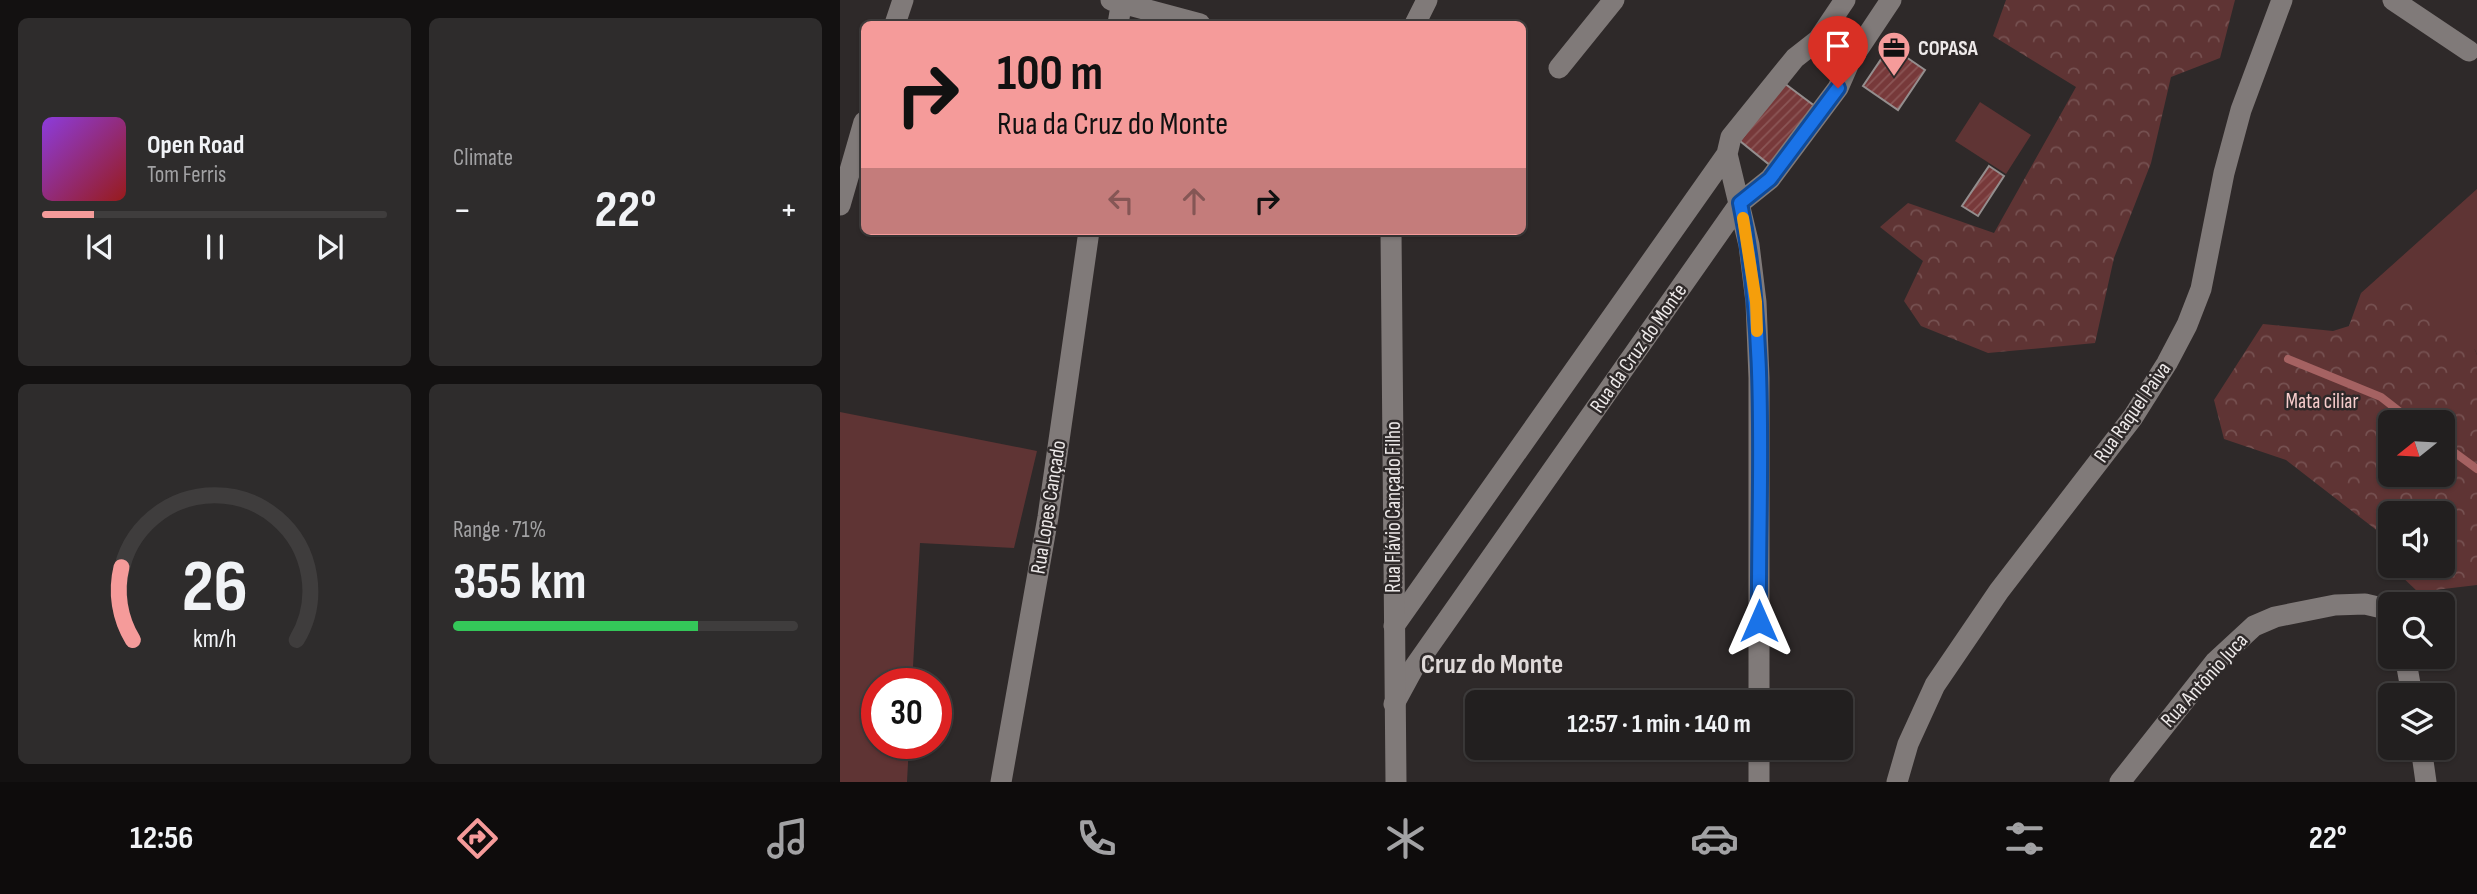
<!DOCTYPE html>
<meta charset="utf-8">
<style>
body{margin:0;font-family:"Sofia Sans Condensed",sans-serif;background:#2e2c2c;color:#f1f3f6;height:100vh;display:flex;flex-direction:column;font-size:26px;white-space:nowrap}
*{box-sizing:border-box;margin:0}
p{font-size:23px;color:#a2a2a4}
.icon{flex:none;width:38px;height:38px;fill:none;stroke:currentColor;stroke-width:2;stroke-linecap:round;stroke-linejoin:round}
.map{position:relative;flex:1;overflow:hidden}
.details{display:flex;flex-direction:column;gap:18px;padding:18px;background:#131111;width:840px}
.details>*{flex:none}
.guide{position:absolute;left:21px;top:21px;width:665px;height:214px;border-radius:10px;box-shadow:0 2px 5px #0004,0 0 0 2px #3f3d3d;background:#f59b9a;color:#111;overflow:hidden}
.needle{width:46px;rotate:252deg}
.buttons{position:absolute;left:1538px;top:410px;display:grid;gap:14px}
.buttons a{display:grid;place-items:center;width:77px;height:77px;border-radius:10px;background:#221f1f;box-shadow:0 2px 5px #0004,0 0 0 2px #3f3d3d;font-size:35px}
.speed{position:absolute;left:21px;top:668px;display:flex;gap:14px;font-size:35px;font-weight:700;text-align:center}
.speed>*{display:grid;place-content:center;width:91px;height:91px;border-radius:50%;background:#221f1f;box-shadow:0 2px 5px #0004,0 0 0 2px #3f3d3d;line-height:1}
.speed .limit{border:10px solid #d22;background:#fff;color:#111}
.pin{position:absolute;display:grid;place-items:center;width:60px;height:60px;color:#fff;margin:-72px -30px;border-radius:50% 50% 50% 0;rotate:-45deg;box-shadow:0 0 7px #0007}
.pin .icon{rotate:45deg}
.me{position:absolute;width:77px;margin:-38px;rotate:0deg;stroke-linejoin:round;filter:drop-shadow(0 0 5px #0008)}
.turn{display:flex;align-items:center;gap:24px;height:147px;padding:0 21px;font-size:32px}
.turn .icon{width:91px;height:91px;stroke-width:2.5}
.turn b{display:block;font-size:49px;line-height:60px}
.lanes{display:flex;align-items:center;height:66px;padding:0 21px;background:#0003;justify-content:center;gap:35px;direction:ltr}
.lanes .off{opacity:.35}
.big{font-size:52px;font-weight:700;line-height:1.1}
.details .widget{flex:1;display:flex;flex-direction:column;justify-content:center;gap:10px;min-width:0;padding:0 24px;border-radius:10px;background:#2e2c2c}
.details .dial{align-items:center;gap:0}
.dial svg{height:182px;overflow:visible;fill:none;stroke:#3f3d3d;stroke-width:7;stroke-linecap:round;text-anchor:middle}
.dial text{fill:#f1f3f6;stroke:none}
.song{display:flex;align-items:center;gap:21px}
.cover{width:84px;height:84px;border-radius:10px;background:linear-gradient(135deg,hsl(270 70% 55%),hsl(0 70% 35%))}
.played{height:7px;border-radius:4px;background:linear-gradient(90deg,#f59b9a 15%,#3f3d3d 15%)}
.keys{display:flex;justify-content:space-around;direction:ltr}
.heat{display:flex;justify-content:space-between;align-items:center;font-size:38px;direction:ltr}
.charge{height:10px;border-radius:5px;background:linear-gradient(90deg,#34c759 71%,#3f3d3d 0)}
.details .tiles{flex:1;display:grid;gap:18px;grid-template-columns:repeat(2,1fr)}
.trip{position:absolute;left:625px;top:690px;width:388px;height:70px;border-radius:10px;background:#221f1f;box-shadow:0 2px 5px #0004,0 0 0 2px #3f3d3d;font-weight:700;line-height:70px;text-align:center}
.tabs{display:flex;height:112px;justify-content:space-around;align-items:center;background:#0e0c0c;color:#a2a2a4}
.tabs .icon{width:49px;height:49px}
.tabs .selected{color:#f59b9a}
.tabs b{font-size:32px;color:#f1f3f6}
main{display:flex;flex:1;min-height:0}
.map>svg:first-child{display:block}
</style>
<main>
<section class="details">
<div class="tiles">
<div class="widget">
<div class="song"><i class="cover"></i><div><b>Open Road</b><p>Tom Ferris</p></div></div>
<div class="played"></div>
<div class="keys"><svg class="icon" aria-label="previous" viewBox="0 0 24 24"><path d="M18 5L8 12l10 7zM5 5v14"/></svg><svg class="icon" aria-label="pause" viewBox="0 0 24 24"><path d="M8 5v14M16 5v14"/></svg><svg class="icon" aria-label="next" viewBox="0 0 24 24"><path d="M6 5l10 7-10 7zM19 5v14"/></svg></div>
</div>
<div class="widget"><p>Climate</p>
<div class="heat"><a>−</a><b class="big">22°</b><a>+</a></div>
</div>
<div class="widget dial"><svg viewBox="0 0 100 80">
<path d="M14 69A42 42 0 1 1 86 69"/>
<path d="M14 69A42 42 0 0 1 9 37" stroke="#f59b9a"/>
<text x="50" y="56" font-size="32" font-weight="700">26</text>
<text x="50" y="72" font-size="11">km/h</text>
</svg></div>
<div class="widget"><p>Range · 71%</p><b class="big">355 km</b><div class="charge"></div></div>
</div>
</section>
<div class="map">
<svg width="1637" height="782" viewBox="0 0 1637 782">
<defs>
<pattern id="forest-crowns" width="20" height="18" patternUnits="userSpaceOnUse" patternTransform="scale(1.75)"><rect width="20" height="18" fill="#5f3434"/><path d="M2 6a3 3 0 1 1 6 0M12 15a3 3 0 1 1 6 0" fill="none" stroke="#765151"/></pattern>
<pattern id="building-hatch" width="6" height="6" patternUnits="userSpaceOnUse" patternTransform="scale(1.75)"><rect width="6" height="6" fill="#77393a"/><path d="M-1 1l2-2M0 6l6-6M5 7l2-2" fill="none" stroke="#8b5656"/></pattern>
</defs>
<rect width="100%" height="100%" fill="#2e2929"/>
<path fill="#5f3434" d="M 1140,102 L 1191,135 L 1166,174 L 1115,141 Z
M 1637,189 L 1637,355 L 1635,350 L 1521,293 Z
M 0,412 L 197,451 L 174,548 L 80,543 L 72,684 L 37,684 L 37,744 L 69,744 L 67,782 L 0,782 Z"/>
<path fill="url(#forest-crowns)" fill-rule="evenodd" d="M 1166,0 L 1395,0 L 1380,58 L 1331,77 L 1311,163 L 1274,258 L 1255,343 L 1148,353 L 1081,326 L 1064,301 L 1083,261 L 1040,227 L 1068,203 L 1154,233 L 1236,87 L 1153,36 Z
M 1521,293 L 1581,306 L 1635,350 L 1637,355 L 1637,585 L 1578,592 L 1557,572 L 1554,565 L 1603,565 L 1603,513 L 1550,513 L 1550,558 L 1539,532 L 1446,460 L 1384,439 L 1374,400 L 1423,324 L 1493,331 L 1509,326 ZM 1550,422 L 1603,422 L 1603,474 L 1550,474 Z"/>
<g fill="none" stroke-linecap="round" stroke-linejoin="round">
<path stroke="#a56262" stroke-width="8" d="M 1448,359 L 1541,397 L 1573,422
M 1603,444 L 1637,469"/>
</g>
<path fill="url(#building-hatch)" stroke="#948e8e" stroke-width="2" d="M 1050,46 L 1085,70 L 1058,110 L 1023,86 Z
M 944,83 L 976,107 L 931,166 L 900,141 Z
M 1149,166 L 1164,176 L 1138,216 L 1122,206 Z"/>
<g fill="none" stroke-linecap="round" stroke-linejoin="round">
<path stroke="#807a79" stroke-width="21" d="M 271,0 L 360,24
M 1553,0 L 1629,51
M 55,24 L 63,0
M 278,24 L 282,0
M 719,68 L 774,0
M 887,154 L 909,245 L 916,302 L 919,378 L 919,702
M 0,205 L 24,122
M 554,626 L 887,154 L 891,137 L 955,58 L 978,40 L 1005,0
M 1565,656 L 1572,695
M 554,704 L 573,669 L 900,203 L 930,179 L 998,88 L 1009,63 L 1051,0
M 919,747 L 919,782
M 1581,747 L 1586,782
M 161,782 L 208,517 L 249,231
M 1057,782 L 1068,744 L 1095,685 L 1159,591 L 1293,417 L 1327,363 L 1347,325 L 1361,289 L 1384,173 L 1401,110 L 1442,0
M 1280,782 L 1375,662 L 1414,626 L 1435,617 L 1495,605 L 1525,604 L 1542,608 L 1550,615"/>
<path stroke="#807a79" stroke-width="21" d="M 575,24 L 587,0
M 551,231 L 556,782"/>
</g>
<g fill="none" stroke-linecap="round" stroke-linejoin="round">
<defs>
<path id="route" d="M 919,621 C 918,482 929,340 900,203 L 930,179 L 998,88"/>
</defs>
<use href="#route" stroke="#114b97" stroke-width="18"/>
<use href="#route" stroke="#1a73e8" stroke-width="12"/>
<path stroke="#f59e0b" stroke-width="12" d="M 903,218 L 916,302 L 917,331"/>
</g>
<defs>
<symbol id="office-pin" viewBox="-11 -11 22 30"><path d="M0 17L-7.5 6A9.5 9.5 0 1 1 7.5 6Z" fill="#f59b9a" stroke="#2e2929"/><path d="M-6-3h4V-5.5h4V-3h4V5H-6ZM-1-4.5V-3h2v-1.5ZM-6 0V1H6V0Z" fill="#111"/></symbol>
</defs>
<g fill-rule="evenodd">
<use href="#office-pin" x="1035" y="29" width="38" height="52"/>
</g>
<g text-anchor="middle" stroke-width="5" stroke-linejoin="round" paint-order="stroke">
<g font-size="21" font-weight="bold" fill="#ede9e9" stroke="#2e2929" text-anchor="start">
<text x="1078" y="55">COPASA</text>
</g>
<g font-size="21" fill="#ede9e9" stroke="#2e2929">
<text transform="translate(798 348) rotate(-55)" y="7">Rua da Cruz do Monte</text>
<text transform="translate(1292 412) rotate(-55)" y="7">Rua Raquel Paiva</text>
<text transform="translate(208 507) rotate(-81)" y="7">Rua Lopes Cançado</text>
<text transform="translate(553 507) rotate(-90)" y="7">Rua Flávio Cançado Filho</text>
<text transform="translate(1364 680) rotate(-48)" y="7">Rua Antônio Juca</text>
</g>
<g font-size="21" fill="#f7cdcc" stroke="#2e2929">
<text x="1482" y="408">Mata ciliar</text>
</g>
<g font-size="28" font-weight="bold" fill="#dfd9d8" stroke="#2e2929">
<text x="652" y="673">Cruz do Monte</text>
</g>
</g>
</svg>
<div class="buttons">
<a><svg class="needle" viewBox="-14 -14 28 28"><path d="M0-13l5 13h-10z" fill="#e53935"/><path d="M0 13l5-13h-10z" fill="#a2a2a4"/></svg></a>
<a><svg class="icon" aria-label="sound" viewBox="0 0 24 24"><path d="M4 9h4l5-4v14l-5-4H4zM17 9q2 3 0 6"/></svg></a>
<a><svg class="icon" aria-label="search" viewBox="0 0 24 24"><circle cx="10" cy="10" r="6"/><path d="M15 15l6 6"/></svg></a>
<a><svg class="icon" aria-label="layers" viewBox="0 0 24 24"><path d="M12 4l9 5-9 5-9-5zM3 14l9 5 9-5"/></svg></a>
</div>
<div class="speed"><div class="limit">30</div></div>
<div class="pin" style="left:998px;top:88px;background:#d93025"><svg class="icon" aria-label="arrive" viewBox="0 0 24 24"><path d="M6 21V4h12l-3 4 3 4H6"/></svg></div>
<svg class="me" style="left:919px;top:621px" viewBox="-20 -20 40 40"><path d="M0-17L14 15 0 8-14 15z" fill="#1a73e8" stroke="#fff" stroke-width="4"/></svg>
<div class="trip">12:57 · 1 min · 140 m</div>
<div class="guide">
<div class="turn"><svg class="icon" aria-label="right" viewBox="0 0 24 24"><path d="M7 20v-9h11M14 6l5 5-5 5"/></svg><div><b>100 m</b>Rua da Cruz do Monte</div></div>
<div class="lanes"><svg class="icon off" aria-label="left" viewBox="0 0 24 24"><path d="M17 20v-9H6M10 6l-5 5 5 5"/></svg><svg class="icon off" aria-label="ahead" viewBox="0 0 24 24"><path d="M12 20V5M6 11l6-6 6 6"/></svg><svg class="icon" aria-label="right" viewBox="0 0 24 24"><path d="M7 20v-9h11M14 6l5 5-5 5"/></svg></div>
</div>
</div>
</main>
<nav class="tabs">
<b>12:56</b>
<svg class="icon selected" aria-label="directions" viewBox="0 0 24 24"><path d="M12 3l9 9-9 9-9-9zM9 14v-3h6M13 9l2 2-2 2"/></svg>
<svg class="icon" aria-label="music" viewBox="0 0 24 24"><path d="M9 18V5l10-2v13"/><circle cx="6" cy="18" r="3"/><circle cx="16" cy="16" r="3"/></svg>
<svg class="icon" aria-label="phone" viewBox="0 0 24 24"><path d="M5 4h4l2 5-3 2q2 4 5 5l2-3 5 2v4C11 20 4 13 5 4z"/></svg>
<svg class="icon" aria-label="climate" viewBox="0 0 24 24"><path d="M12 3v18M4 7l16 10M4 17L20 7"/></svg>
<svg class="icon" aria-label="car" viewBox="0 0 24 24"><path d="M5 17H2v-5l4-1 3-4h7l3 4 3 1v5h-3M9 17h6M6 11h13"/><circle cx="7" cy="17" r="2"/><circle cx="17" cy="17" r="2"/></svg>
<svg class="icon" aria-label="filters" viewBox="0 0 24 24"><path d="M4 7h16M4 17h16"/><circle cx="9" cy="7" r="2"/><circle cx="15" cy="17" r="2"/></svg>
<b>22°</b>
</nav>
